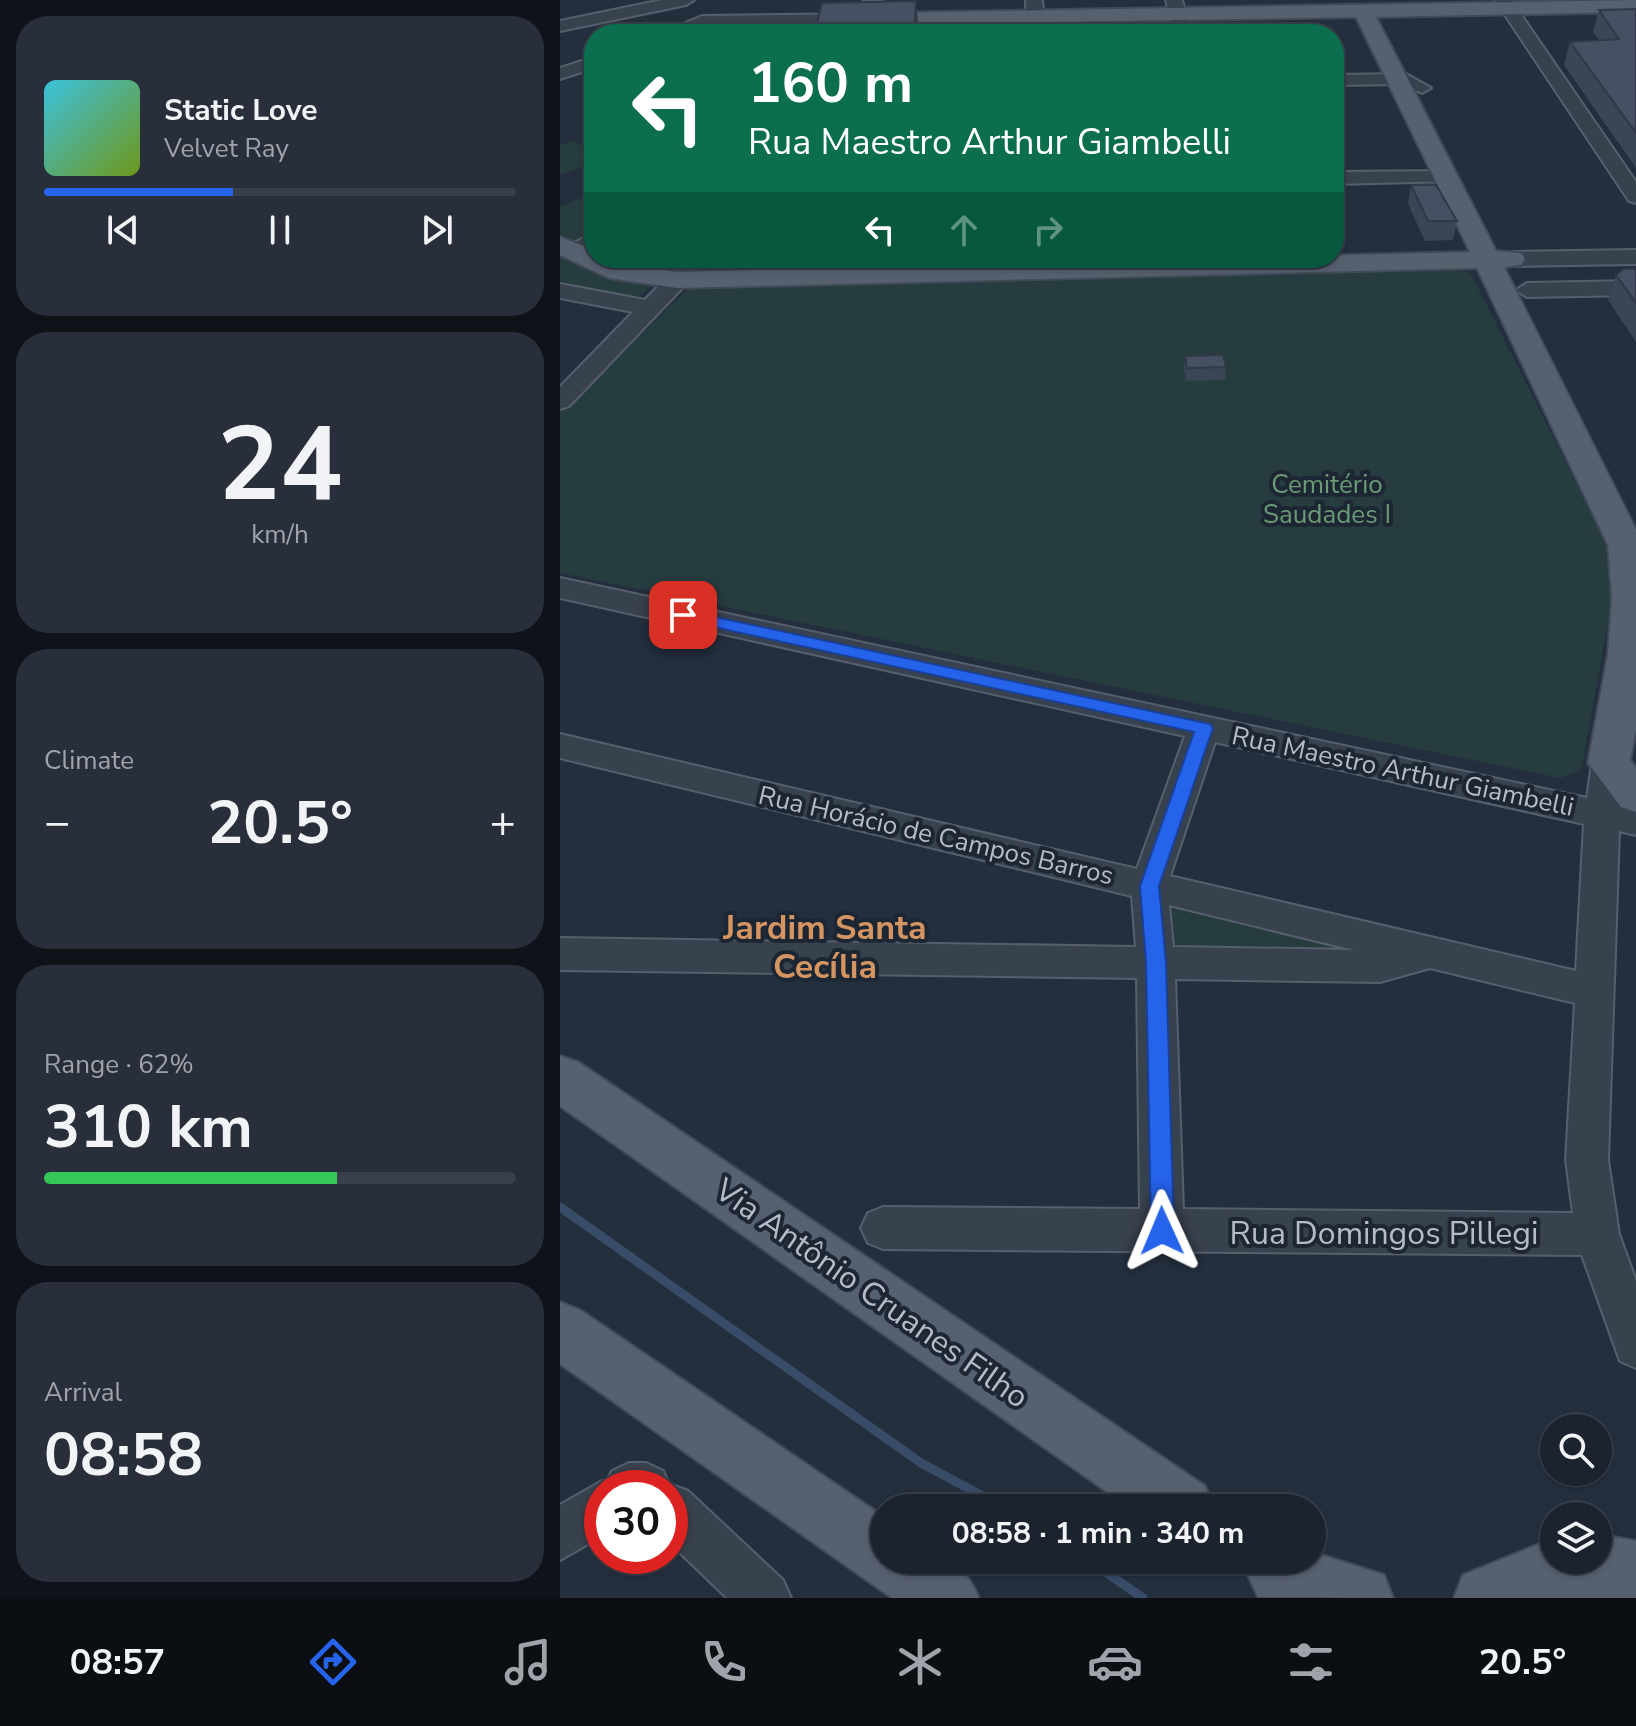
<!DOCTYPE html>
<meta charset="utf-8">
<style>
body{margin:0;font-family:"Nunito Sans",sans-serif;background:#282f3a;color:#f1f3f6;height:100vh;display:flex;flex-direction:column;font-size:30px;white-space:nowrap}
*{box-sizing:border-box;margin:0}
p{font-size:26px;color:#a0a4aa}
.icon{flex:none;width:44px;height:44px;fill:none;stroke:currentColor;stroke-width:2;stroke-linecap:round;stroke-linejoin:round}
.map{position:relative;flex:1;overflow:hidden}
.sheet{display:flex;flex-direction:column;gap:16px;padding:16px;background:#0f1319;width:560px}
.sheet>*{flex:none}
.banner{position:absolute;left:24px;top:24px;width:760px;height:244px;border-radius:32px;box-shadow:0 2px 6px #0004,0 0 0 2px #39404a;background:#0b6e4f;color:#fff;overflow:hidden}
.controls{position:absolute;left:980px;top:1414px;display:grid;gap:16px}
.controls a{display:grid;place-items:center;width:72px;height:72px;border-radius:50%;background:#1b232e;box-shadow:0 2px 6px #0004,0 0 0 2px #39404a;font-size:40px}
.speed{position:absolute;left:24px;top:1470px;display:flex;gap:16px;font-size:40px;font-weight:700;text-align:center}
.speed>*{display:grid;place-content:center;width:104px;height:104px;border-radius:50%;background:#1b232e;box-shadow:0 2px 6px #0004,0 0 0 2px #39404a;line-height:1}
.speed .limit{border:12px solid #d22;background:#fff;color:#111}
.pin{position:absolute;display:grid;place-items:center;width:68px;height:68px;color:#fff;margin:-34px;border-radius:16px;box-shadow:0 4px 12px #0006}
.me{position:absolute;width:88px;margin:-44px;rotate:359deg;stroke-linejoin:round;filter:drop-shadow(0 0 6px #0008)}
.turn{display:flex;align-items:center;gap:28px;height:168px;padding:0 32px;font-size:36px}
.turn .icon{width:104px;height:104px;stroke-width:2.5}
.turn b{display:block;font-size:56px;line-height:68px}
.lanes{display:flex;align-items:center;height:76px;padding:0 32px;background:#0003;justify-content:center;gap:40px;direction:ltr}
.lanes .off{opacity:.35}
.big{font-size:60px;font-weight:700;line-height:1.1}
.sheet .tile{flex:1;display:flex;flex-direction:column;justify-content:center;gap:12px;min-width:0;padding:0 28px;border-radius:32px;background:#282f3a}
.sheet .dial{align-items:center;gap:0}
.dial b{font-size:104px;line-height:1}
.song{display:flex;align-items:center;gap:24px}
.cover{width:96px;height:96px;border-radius:12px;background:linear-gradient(135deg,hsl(190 70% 55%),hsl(80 70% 35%))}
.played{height:8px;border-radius:4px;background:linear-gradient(90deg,#2563eb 40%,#39404a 40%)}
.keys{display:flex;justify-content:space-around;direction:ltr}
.heat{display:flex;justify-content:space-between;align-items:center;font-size:44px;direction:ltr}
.charge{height:12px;border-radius:6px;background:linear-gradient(90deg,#34c759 62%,#39404a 0)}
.trip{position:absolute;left:310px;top:1494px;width:456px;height:80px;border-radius:40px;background:#1b232e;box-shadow:0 2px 6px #0004,0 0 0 2px #39404a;font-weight:700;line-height:80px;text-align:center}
.menu{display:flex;height:128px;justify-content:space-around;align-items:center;background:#0b0e12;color:#a0a4aa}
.menu .icon{width:56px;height:56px}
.menu .current{color:#2563eb}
.menu b{font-size:36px;color:#f1f3f6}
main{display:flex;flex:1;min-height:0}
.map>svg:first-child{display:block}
</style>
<main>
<section class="sheet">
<div class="tile">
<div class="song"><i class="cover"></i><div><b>Static Love</b><p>Velvet Ray</p></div></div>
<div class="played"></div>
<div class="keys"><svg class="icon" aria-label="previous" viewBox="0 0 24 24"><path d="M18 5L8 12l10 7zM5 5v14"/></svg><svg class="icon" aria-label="pause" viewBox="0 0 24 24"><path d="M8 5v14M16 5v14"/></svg><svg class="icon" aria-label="next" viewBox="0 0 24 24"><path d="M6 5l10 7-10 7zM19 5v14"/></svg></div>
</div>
<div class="tile dial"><b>24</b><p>km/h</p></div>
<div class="tile"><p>Climate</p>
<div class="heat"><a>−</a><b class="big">20.5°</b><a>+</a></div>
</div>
<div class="tile"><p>Range · 62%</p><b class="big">310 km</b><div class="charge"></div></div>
<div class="tile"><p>Arrival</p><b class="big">08:58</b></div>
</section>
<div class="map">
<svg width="1076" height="1598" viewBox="0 0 1076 1598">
<rect width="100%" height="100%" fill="#242f3e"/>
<path fill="#263c3f" d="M 12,141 L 34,151 L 34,162 L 0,175 L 0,145 Z
M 34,192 L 34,256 L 0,239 L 0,207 Z
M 0,253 L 39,273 L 92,286 L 77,298 L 0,285 Z
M 130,258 L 549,258 L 549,262 L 126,271 Z
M 899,269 L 911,274 L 1042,534 L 1056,580 L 1021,771 L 1000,778 L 0,573 L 0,412 L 129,288 Z
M 596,898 L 797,945 L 778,951 L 601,954 Z"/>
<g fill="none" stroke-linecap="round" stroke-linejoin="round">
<path stroke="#394c67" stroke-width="9" d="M 0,1207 L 361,1463 L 445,1508
M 528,1560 L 583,1598"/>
<defs>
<path id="minor" d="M 102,0 L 134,0 L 126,5 L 0,31 L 0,21 Z
M 466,0 L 482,0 L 485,34 L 467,34 Z
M 606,0 L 622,0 L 632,34 L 614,34 Z
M 935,0 L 951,0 L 1076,182 L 1076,203 L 1069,201 Z
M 302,14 L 310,19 L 308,23 L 144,26 L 124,34 L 100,34 L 142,16 Z
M 34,57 L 34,68 L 0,79 L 0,68 Z
M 846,74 L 871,88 L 862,93 L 843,84 L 774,85 L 774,75 Z
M 887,171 L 894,173 L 897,177 L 894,181 L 774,184 L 774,172 Z
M 34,232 L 34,247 L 11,258 L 0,251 Z
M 1076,250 L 1076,264 L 951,266 L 940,259 L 951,252 Z
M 117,273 L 128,280 L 125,285 L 9,406 L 0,409 L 0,387 L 73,312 L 0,298 L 0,284 L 85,300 L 109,275 Z
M 1076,281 L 1076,295 L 967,297 L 956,290 L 967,283 Z
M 0,578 L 1027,798 L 1032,763 L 1037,754 L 1049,751 L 1061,754 L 1066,763 L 1060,805 L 1076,809 L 1076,835 L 1059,831 L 1048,1160 L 1059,1234 L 1076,1281 L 1076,1368 L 1060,1361 L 1022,1255 L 323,1249 L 308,1243 L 301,1228 L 308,1213 L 323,1207 L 580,1209 L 577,978 L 0,970 L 0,938 L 576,947 L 572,896 L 0,758 L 0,734 L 577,869 L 625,736 L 0,598 ZM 655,742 L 1024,824 L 1016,971 L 610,876 ZM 609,905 L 794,950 L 613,947 ZM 870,968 L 1015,1003 L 1006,1160 L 1013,1213 L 623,1209 L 615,979 L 820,982 Z
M 69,1463 L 86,1463 L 103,1471 L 109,1484 L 128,1491 L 223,1580 L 231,1598 L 167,1598 L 110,1543 L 110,1488 L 42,1488 L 42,1536 L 0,1560 L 0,1505 L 42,1481 L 46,1483 L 52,1471 Z"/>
<path id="major" d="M 303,0 L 323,0 L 321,13 L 1076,0 L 1076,12 L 816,17 L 936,251 L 961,253 L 965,259 L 961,265 L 944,267 L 1076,530 L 1076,730 L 1070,760 L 1076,767 L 1076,812 L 1061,807 L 1028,763 L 1048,654 L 1052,598 L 1048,545 L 917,268 L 117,288 L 49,278 L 0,255 L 0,237 L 34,250 L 34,258 L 117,272 L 910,252 L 796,17 L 309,25 L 299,19 Z
M 0,1056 L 18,1062 L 645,1486 L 654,1508 L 570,1508 L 0,1106 Z
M 0,1302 L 20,1310 L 324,1517 L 324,1560 C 370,1560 398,1548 419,1598 L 332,1598 L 0,1364 Z
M 1038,1534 L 1076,1541 L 1076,1598 L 894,1598 L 903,1575 L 994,1538 L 994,1560 L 1038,1560 Z
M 752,1552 L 824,1575 L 833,1598 L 698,1597 L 688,1575 L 695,1560 L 752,1560 Z"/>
</defs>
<use href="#minor" stroke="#565f6c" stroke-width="4"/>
<use href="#major" stroke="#414a57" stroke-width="4"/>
<use href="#minor" fill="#38414e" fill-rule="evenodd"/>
<use href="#major" fill="#56606e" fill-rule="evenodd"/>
</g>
<path fill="#3b4654" d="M 1039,10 L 1076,10 L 1076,168 L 1004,65 L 1010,42 L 1039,40 L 1033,32 Z
M 851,185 L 897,221 L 893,240 L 865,241 L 848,204 Z
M 1076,269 L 1076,342 L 1048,300 L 1056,275 Z
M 625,356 L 666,367 L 665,380 L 626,381 L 624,369 Z"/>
<path fill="#303945" d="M 356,1 L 358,22 L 357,34 L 354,34 Z"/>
<path fill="#455162" stroke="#303945" stroke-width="2" d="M 356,1 L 354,34 L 254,34 L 262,3 Z
M 1075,9 L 1076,10 L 1076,133 L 1010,42 L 1059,39 L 1039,10 Z
M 851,185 L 876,185 L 897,221 L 868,221 Z
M 1064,269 L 1076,269 L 1076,303 L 1056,275 Z
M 663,355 L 666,367 L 627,368 L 625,356 Z"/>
<path fill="#2563eb" stroke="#184099" stroke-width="2" d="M 123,610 L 650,724 L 653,728 L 599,886 L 606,963 L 614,1231 L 611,1239 L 602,1243 L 594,1239 L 591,1231 L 586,963 L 580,886 L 634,732 L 117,619 L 115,615 Z"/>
<g text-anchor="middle" stroke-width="8" stroke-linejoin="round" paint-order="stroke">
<g font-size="26" fill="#6b9a76" stroke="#1d2633">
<text x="767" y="493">Cemitério<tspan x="767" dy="30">Saudades I</tspan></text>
</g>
<g font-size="26" fill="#b4bcc9" stroke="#1d2633">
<text transform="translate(843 771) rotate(12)" y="9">Rua Maestro Arthur Giambelli</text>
<text transform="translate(376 835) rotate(13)" y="9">Rua Horácio de Campos Barros</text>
</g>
<g font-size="32" fill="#b4bcc9" stroke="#1d2633">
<text x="824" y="1244">Rua Domingos Pillegi</text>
<text transform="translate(312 1293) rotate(35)" y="11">Via Antônio Cruanes Filho</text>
</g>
<g font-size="34" font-weight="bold" fill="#d59563" stroke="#1d2633">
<text x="265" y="939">Jardim Santa<tspan x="265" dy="39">Cecília</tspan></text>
</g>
</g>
</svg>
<div class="controls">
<a><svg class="icon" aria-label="search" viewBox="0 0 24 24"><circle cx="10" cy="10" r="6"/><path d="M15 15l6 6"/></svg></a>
<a><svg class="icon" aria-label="layers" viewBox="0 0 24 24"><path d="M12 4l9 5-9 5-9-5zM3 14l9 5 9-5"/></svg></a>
</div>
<div class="speed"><div class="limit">30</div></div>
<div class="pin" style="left:123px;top:615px;background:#d93025"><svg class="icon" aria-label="arrive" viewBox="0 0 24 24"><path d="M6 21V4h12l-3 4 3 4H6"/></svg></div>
<svg class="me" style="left:602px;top:1231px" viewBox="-20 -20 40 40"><path d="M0-17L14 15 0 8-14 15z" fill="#2563eb" stroke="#fff" stroke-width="4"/></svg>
<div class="trip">08:58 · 1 min · 340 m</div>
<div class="banner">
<div class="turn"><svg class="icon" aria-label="left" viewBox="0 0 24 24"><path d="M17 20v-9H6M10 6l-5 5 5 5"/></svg><div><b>160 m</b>Rua Maestro Arthur Giambelli</div></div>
<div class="lanes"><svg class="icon" aria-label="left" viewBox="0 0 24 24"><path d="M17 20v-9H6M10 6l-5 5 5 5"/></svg><svg class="icon off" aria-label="ahead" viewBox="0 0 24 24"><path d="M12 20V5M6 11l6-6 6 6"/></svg><svg class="icon off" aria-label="right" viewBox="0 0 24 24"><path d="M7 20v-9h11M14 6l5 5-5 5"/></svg></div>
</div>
</div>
</main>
<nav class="menu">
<b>08:57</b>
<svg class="icon current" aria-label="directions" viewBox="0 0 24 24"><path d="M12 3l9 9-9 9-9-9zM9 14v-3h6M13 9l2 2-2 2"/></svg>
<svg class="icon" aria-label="music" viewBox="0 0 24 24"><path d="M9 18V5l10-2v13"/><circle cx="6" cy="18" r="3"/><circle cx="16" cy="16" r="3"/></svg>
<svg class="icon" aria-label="phone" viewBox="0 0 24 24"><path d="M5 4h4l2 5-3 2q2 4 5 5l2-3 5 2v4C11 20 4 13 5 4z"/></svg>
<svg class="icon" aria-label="climate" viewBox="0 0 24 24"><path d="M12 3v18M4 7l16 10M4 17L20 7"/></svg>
<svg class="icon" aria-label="car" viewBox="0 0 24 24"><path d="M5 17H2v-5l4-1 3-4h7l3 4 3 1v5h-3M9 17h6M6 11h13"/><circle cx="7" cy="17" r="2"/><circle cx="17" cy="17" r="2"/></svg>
<svg class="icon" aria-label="filters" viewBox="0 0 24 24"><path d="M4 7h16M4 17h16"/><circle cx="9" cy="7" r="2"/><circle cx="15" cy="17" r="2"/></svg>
<b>20.5°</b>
</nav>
